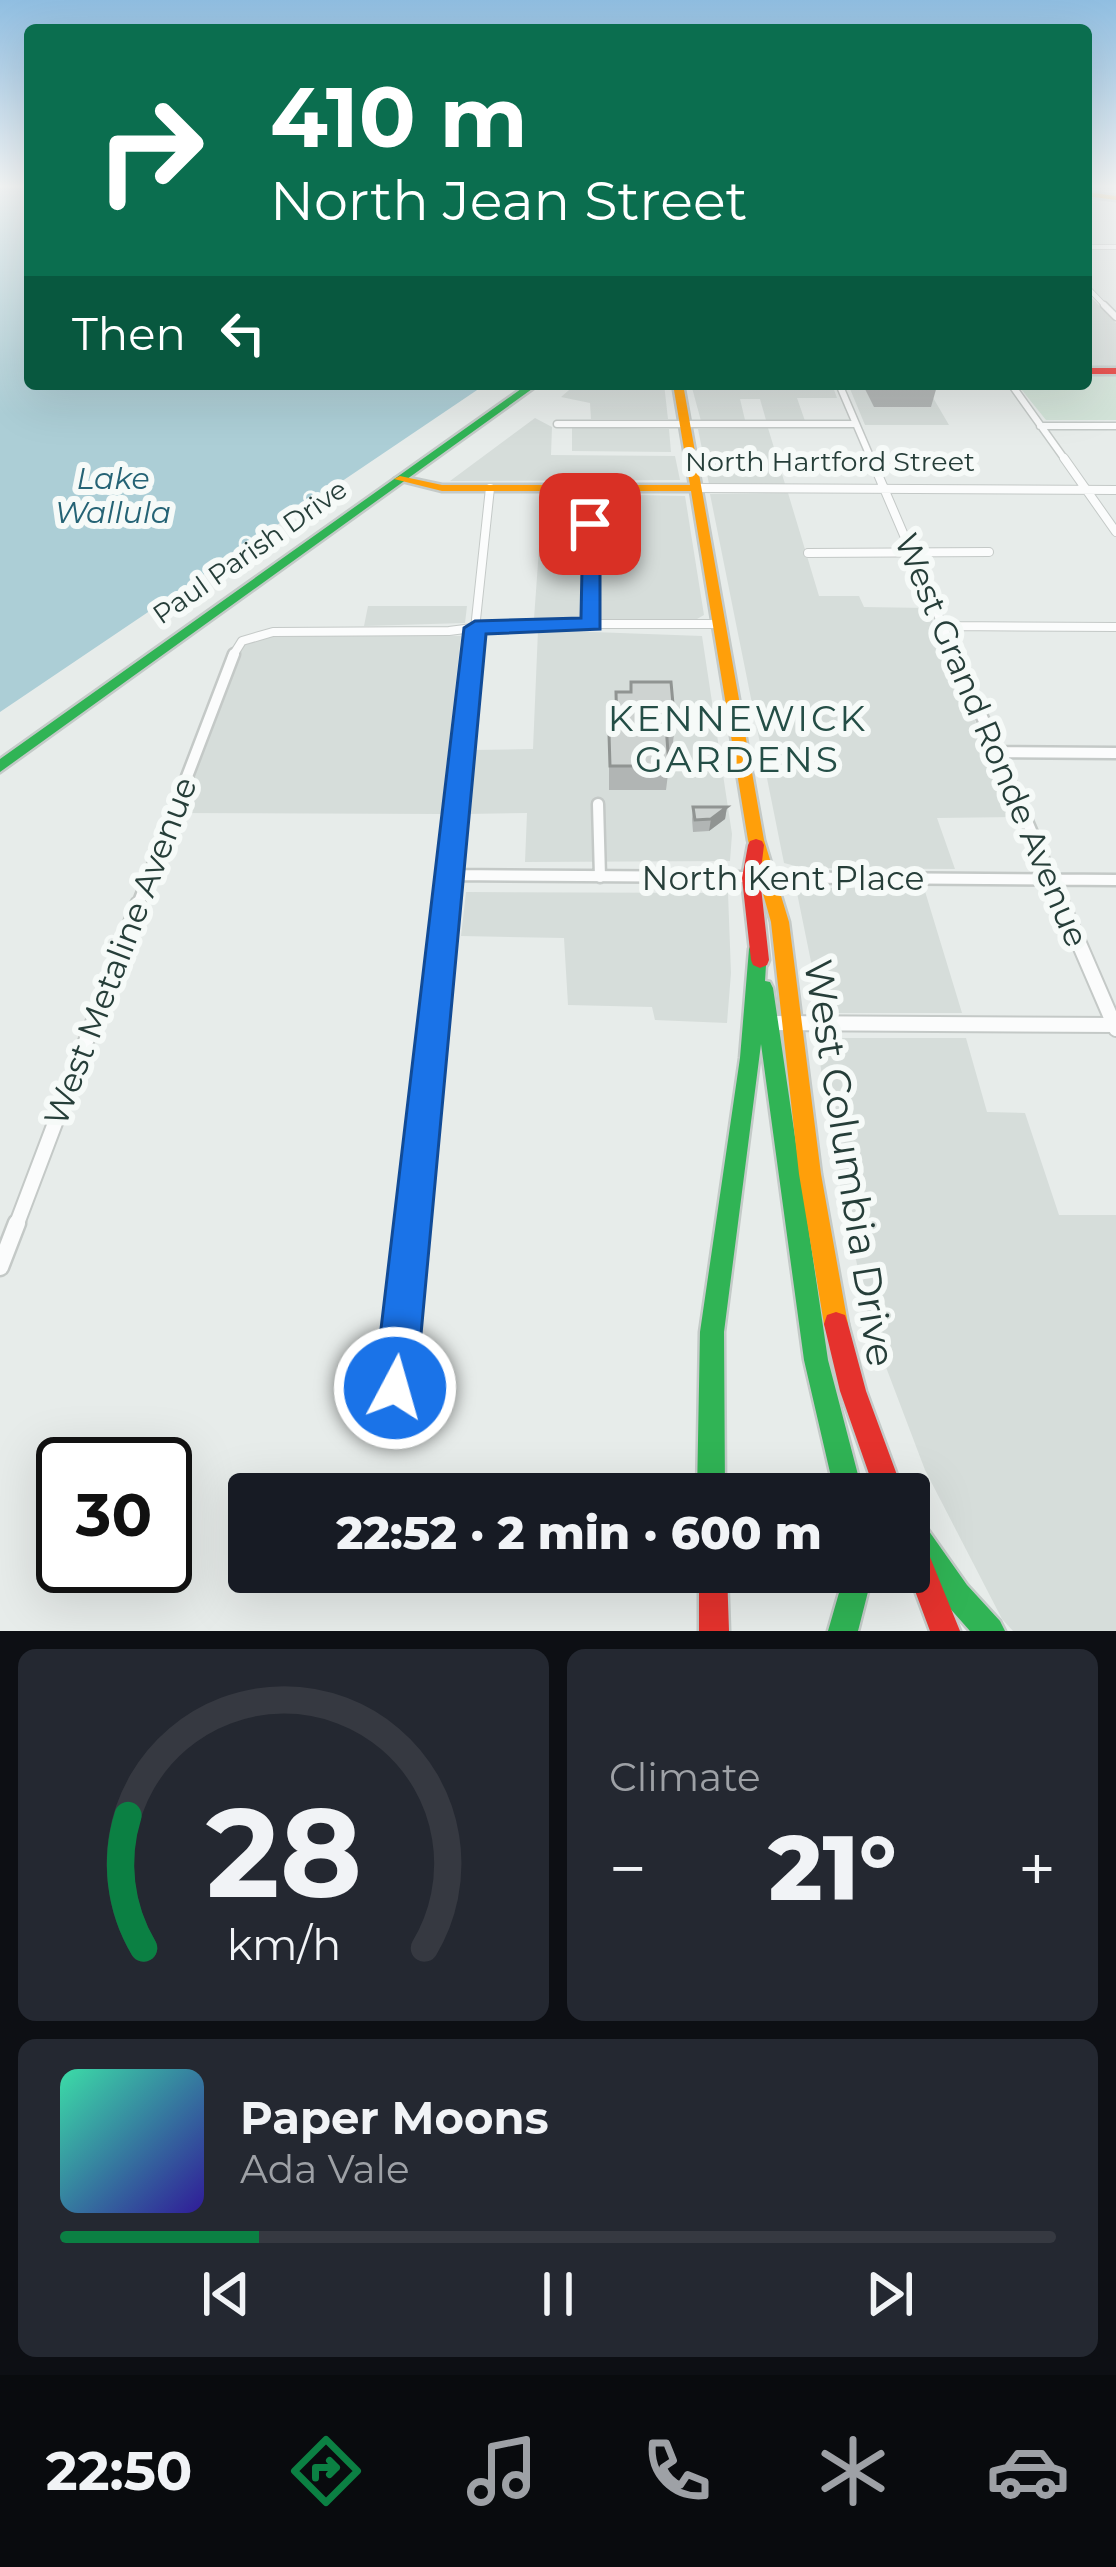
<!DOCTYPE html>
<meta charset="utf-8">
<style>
body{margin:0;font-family:Montserrat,sans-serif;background:#242831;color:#f1f3f6;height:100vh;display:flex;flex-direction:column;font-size:45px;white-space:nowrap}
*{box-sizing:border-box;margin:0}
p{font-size:39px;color:#9ea1a6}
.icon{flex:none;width:66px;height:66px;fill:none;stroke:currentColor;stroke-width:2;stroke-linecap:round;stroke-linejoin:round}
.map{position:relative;height:1631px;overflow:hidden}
.side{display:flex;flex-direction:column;gap:18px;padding:18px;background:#0d0f14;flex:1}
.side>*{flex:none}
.guide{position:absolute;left:24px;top:24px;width:1068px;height:366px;border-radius:12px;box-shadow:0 12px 48px #0002;background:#0b6e4f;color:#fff;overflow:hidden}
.speed{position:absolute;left:36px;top:1437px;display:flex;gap:24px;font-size:60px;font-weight:700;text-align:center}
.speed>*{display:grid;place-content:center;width:156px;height:156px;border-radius:50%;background:#171b24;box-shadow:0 12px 48px #0002;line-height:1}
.speed .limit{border:6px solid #111;border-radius:18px;background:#fff;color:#111}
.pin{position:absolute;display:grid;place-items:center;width:102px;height:102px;color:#fff;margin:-51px;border-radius:24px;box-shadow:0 6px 18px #0006}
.me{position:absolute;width:132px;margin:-66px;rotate:6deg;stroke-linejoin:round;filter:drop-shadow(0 0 9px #0008)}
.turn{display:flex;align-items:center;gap:42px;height:252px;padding:0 48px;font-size:54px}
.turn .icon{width:156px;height:156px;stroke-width:2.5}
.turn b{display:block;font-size:84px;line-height:102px}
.then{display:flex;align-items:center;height:114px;padding:0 48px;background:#0003;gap:24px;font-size:45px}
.big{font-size:90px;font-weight:800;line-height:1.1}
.side .card{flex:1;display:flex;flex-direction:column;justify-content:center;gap:18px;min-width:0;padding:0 42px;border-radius:18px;background:#242831}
.side .dial{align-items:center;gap:0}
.dial svg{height:312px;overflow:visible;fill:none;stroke:#363941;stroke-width:7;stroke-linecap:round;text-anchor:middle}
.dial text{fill:#f1f3f6;stroke:none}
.song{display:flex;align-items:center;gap:36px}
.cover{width:144px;height:144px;border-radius:18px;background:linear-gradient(135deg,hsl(160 70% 55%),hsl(250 70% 35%))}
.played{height:12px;border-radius:6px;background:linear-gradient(90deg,#0b8043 20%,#363941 20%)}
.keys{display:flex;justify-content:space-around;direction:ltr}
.heat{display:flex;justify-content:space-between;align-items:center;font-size:66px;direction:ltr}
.side .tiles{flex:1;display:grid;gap:18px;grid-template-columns:1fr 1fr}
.card:last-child{grid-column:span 2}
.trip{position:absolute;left:228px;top:1473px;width:702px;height:120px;border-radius:12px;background:#171b24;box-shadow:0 12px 48px #0002;font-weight:800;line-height:120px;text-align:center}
.dock{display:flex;height:192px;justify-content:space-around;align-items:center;background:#090b0e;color:#9ea1a6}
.dock .icon{width:84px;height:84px}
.dock .on{color:#0b8043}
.dock b{font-size:54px;color:#f1f3f6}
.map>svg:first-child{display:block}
</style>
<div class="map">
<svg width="1116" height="1631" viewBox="0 0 1116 1631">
<rect width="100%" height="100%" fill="#e7ecea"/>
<path fill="#d6ddda" d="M 1086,292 L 1116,323 L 1116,368 L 1086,368 Z
M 576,384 L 664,384 L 668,419 L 591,419 L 590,403 L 561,397 Z
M 691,384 L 832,384 L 837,398 L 797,398 L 805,421 L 766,420 L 760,399 L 740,399 L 745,420 L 701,421 Z
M 848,384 L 925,384 L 949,425 L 865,425 Z
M 535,418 L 552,427 L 551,455 L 675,456 L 680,480 L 450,481 Z
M 572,427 L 669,429 L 671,452 L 572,451 Z
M 768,428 L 785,484 L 709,484 L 698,429 Z
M 543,493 L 685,496 L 704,615 L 697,619 L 534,619 Z
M 788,493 L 819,596 L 859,596 L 864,607 L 927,608 L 1016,817 L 937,818 L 955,869 L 803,868 L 784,863 L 710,494 Z
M 368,606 L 467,606 L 465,623 L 364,626 Z
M 538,630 L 702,636 L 732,834 L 730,861 L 525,862 L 527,813 L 465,814 L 472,750 L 533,749 Z
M 271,635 L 461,636 L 441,814 L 173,813 L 237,653 L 250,640 Z
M 796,888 L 924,888 L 962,1013 L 827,1013 L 820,1006 Z
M 466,892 L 728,893 L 731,973 L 727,1023 L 655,1020 L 652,1007 L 568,1005 L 564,938 L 461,936 Z
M 826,1038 L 966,1038 L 987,1112 L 1025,1113 L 1059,1215 L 1116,1215 L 1116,1631 L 1013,1631 L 1002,1619 L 925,1470 L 870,1325 L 837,1171 L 818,1050 Z"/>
<path fill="#d2e3d8" d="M 1086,375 L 1116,375 L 1116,420 L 1046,420 L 1017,384 L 1086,384 Z"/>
<path fill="#acced6" d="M 0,186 L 30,186 L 30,384 L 486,384 L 0,712 Z"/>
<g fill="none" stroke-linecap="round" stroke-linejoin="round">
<defs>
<path id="street-far5" d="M 1086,247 L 1116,247
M 1086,286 L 1107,308"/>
<path id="street-far4" d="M 1104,305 L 1116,317
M 839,384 L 872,461
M 1011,384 L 1066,461
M 557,424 L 856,424
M 1040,426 L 1116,426"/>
<path id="street-far3" d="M 871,458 L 956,657
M 1064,458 L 1116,532
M 589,488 L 592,624
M 696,488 L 1116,490
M 808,553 L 989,552
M 943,626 L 1116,627
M 232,657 L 242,641 L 273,632 L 449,631 L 504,624 L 719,624
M 472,657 L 490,488"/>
<path id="street-far2" d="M 955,654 L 1064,907
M 997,752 L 1116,753
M 598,804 L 600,877
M 450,875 L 1116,880
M 137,907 L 234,654
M 446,907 L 472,654"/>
<path id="street-far1" d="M 1062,904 L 1116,1029
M 768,1023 L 1116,1025
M 16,1226 L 138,904
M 412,1226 L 446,904"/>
<path id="street" d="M 0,1267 L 17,1223
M 395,1387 L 412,1223"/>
<path id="fast" d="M 528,384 L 539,384 L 0,772 L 0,759 Z
M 758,941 L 765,944 L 767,949 L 765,981 L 770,982 L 773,988 L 828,1360 L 863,1494 L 835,1494 L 804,1360 L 761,1044 L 724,1332 L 725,1494 L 697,1494 L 700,1332 L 740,1058 L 749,949 L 751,944 Z
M 909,1513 L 919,1517 L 967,1585 L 1000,1621 L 1005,1631 L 970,1631 L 947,1605 L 909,1551 Z
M 845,1572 L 873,1572 L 858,1631 L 828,1631 Z"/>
<path id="slow" d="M 1086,192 L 1116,196 L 1116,200 L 1086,196 Z
M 673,384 L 683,384 L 764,840 L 789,922 L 821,1174 L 848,1324 L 845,1333 L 836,1336 L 827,1333 L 824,1324 L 799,1174 L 771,922 L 748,840 L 691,491 L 442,491 L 394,479 L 400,476 L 442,485 L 690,485 Z"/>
<path id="jam" d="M 1086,368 L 1116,368 L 1116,374 L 1086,374 Z
M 756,839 L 762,841 L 764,845 L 760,878 L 769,960 L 767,965 L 760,968 L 753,965 L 751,960 L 742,878 L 748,845 L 750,841 Z
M 836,1312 L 845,1315 L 848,1324 L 866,1391 L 904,1494 L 876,1494 L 840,1391 L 824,1324 L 827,1315 Z
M 909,1526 L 919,1530 L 960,1631 L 930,1631 L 908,1572 Z
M 699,1572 L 727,1572 L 729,1631 L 699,1631 Z"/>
</defs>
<use href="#street-far5" stroke="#c4c9c7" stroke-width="6"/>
<use href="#street-far4" stroke="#c4c9c7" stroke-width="9"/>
<use href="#street-far3" stroke="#c4c9c7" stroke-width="10"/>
<use href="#street-far2" stroke="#c4c9c7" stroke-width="15"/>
<use href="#street-far1" stroke="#c4c9c7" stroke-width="18"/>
<use href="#street" stroke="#c4c9c7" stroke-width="21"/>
<use href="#fast" stroke="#c4cac8" stroke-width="5"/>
<use href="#slow" stroke="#c4cac8" stroke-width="5"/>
<use href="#jam" stroke="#c4cac8" stroke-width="5"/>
<use href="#street-far5" stroke="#fbfcfc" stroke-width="4.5"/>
<use href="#street-far4" stroke="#fbfcfc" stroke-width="6"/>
<use href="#street-far3" stroke="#fbfcfc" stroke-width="8"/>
<use href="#street-far2" stroke="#fbfcfc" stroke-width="10"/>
<use href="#street-far1" stroke="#fbfcfc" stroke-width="14"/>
<use href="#street" stroke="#fbfcfc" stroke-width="16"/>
<use href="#fast" fill="#30b455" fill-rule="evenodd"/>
<use href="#slow" fill="#ff9f0a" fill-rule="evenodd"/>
<use href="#jam" fill="#e5322d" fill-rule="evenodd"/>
</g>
<path fill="#b1b5b4" d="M 866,384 L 936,384 L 937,386 L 931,407 L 874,407 L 865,389 Z
M 631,682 L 675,726 L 672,750 L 667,750 L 669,766 L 666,790 L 609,790 L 609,734 L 615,734 L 616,692 L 630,692 Z
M 693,807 L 727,807 L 725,819 L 709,831 L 693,832 L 692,819 Z"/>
<path fill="#909492" d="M 727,807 L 725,819 L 709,831 L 711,819 Z"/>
<path fill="#ced3d1" stroke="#909492" stroke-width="3" d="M 877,384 L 936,384 L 937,386 L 878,386 Z
M 631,682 L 671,682 L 675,726 L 666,725 L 669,766 L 610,766 L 609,734 L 617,734 L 616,692 L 631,692 Z
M 693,807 L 727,807 L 711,819 L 695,820 Z"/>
<linearGradient id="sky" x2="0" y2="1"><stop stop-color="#90bee1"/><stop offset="0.45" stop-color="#f4f6f6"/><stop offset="1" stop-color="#f4f6f6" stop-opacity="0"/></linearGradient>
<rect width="1116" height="414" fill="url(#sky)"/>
<path fill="#1a73e8" stroke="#114b97" stroke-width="3" d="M 583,519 L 600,524 L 600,629 L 486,634 L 416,1388 L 410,1402 L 395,1408 L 380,1402 L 374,1388 L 464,628 L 475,621 L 581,618 Z"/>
<g text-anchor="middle" stroke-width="12" stroke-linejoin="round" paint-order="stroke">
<g font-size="27" fill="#263e39" stroke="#f6faf8">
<text x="830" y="471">North Hartford Street</text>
<text transform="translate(250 552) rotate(-35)" y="9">Paul Parish Drive</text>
</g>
<g font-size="30" font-style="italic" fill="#256375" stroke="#f6faf8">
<text x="113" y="489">Lake<tspan x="113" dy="34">Wallula</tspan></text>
</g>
<g font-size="33" fill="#263e39" stroke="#f6faf8">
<text transform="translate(992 740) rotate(67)" y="12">West Grand Ronde Avenue</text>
<text x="783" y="890">North Kent Place</text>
<text transform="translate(120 951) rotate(-69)" y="12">West Metaline Avenue</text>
</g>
<g font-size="36" letter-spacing="3" fill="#244e46" stroke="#f6faf8">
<text x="738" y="731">KENNEWICK<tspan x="738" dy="41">GARDENS</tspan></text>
</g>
<g font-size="39" fill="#263e39" stroke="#f6faf8">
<text transform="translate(850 1163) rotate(81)" y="14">West Columbia Drive</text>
</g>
</g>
</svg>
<div class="speed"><div class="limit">30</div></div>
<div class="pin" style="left:590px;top:524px;background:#d93025"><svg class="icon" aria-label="arrive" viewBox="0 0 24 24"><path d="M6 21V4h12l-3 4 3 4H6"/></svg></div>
<svg class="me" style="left:395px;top:1388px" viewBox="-20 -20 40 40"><circle r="17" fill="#1a73e8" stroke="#fff" stroke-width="3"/><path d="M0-11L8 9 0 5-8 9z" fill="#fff"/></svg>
<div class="trip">22:52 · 2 min · 600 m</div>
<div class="guide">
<div class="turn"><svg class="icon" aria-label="right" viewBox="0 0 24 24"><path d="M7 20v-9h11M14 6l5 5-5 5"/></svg><div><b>410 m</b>North Jean Street</div></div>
<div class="then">Then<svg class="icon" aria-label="left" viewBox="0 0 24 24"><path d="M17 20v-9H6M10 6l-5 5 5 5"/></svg></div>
</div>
</div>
<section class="side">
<div class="tiles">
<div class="card dial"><svg viewBox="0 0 100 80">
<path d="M14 69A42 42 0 1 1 86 69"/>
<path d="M14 69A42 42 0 0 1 10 35" stroke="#0b8043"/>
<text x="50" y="56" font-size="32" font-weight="700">28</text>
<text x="50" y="72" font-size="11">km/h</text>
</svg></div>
<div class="card"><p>Climate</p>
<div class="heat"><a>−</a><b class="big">21°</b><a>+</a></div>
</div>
<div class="card">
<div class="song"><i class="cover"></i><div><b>Paper Moons</b><p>Ada Vale</p></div></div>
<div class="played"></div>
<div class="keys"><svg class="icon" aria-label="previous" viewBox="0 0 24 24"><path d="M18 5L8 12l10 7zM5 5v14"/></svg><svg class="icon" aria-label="pause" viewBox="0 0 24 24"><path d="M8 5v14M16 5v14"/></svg><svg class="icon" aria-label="next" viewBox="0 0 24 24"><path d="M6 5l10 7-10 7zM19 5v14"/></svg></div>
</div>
</div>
</section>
<nav class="dock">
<b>22:50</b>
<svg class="icon on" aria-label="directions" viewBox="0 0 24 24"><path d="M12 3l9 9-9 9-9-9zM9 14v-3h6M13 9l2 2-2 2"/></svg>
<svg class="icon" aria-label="music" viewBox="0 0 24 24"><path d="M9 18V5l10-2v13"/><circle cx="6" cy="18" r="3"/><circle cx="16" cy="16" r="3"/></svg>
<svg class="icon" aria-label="phone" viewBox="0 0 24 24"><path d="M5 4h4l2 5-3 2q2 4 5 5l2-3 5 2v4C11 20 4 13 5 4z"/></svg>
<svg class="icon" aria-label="climate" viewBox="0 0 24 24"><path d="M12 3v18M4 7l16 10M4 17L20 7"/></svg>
<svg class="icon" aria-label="car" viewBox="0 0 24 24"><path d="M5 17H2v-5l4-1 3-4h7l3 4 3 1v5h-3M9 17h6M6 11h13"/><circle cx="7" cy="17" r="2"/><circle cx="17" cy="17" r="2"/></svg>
</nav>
